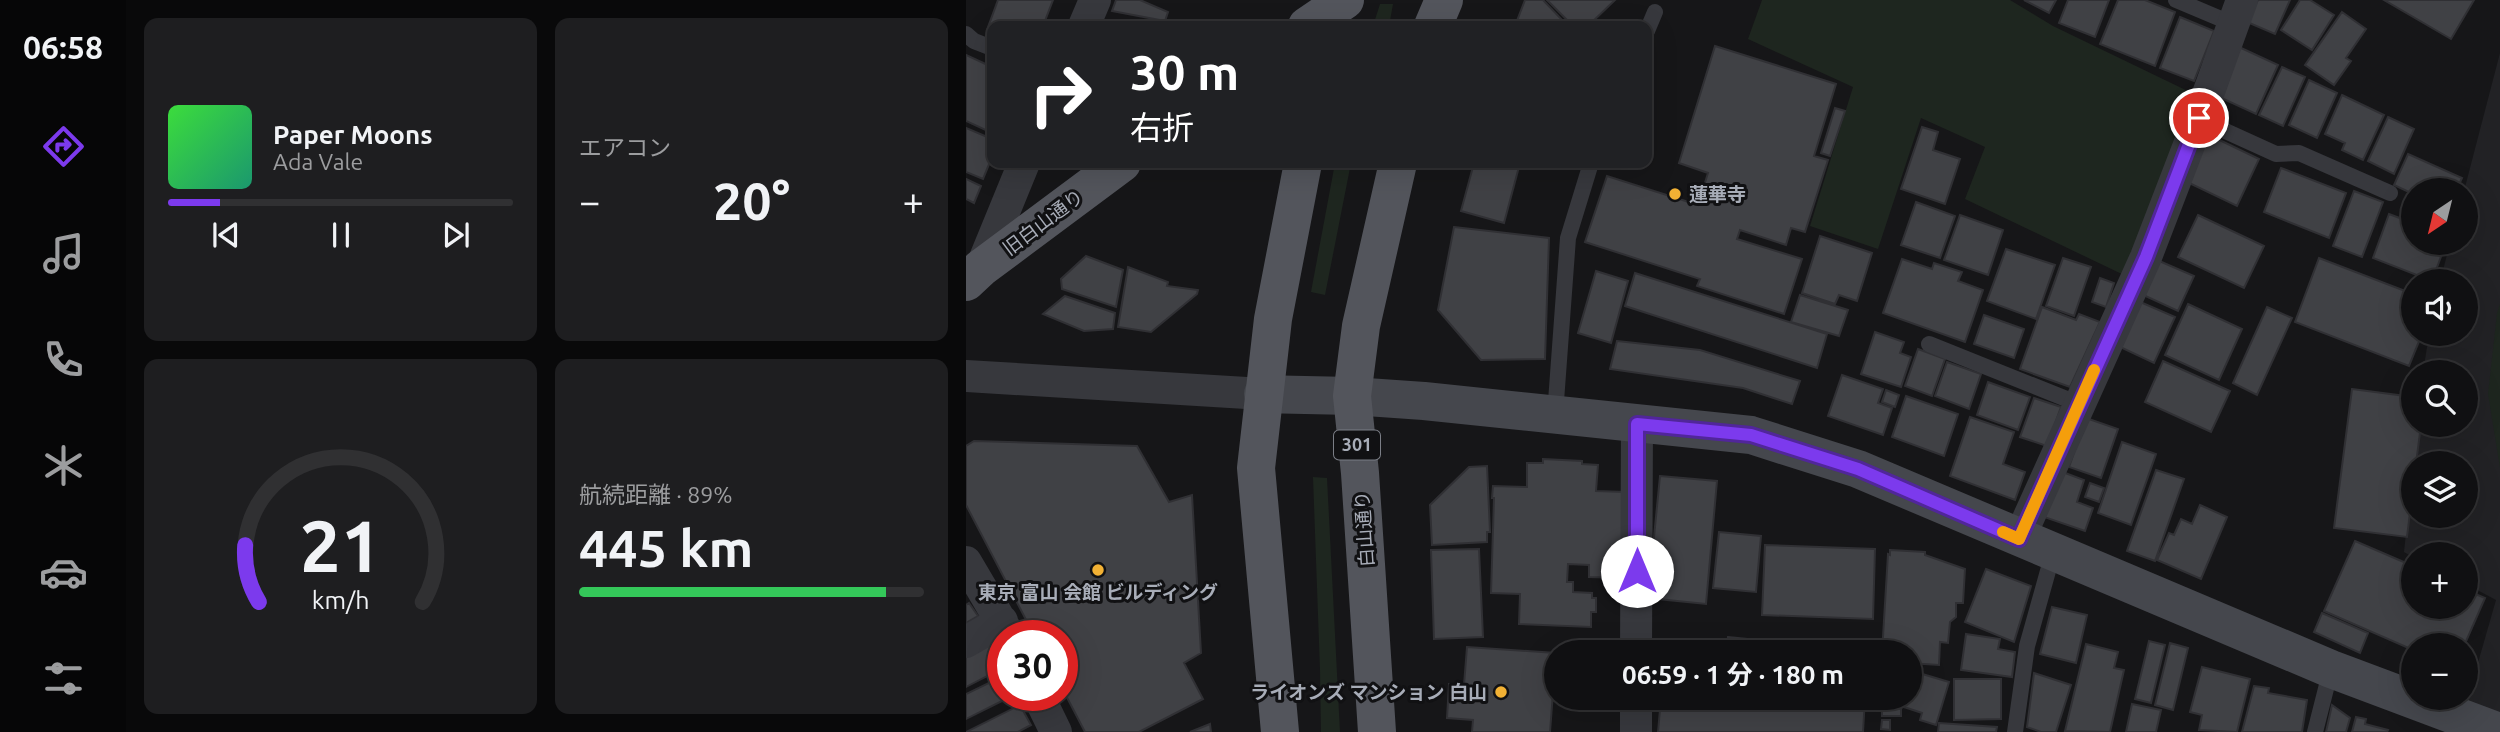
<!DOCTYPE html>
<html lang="ja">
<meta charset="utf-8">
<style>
body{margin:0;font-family:Ubuntu,"Noto Sans JP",sans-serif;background:#1e1e20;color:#f1f3f6;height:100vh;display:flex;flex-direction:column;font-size:26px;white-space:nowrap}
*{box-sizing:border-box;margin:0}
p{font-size:23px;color:#9c9d9f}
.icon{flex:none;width:38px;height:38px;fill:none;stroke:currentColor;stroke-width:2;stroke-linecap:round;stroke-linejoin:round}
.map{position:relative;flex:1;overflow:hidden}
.panel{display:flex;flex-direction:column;gap:18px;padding:18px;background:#09090a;width:840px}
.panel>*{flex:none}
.top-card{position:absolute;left:21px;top:21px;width:665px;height:147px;border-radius:14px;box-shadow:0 7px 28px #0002,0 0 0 2px #303032;background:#202124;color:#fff;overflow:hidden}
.needle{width:46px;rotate:215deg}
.controls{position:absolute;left:1435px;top:178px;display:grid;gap:14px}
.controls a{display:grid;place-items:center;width:77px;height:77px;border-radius:50%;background:#101012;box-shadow:0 7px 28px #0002,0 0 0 2px #303032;font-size:35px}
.speed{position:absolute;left:21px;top:620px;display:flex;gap:14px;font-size:35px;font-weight:700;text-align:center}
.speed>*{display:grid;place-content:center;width:91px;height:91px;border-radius:50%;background:#101012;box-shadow:0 7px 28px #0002,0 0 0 2px #303032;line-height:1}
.speed .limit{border:10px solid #d22;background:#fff;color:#111}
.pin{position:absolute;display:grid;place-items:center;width:60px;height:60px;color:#fff;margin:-30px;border:4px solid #fff;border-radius:50%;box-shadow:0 2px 7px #0007}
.me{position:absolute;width:77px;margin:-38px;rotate:0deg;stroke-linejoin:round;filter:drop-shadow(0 0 5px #0008)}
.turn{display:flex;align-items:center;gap:24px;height:147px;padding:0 28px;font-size:32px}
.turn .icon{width:91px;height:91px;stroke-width:2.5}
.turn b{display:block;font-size:49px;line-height:60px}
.big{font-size:52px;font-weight:700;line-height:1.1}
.panel .widget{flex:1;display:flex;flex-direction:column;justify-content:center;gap:10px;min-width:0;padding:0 24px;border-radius:14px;background:#1e1e20}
.panel .dial{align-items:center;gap:0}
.dial svg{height:182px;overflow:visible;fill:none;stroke:#303032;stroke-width:7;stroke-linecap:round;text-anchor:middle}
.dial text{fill:#f1f3f6;stroke:none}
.song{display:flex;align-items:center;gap:21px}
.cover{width:84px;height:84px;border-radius:10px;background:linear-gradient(135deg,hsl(120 70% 55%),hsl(160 70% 35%))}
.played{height:7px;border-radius:4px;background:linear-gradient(90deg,#7c3aed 15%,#303032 15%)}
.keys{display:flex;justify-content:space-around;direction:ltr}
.heat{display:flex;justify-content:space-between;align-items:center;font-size:38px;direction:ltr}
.charge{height:10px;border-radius:5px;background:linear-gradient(90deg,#34c759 89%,#303032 0)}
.panel .tiles{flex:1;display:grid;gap:18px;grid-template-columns:repeat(2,1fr)}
.trip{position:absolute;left:578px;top:640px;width:378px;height:70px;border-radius:35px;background:#101012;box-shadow:0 7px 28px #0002,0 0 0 2px #303032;font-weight:700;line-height:70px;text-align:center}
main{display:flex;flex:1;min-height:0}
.dock{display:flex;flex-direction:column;width:126px;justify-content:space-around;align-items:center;background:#060607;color:#9c9d9f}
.dock .icon{width:49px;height:49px}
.dock .on{color:#7c3aed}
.dock b{font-size:32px;color:#f1f3f6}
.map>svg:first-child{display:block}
</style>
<main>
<nav class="dock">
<b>06:58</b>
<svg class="icon on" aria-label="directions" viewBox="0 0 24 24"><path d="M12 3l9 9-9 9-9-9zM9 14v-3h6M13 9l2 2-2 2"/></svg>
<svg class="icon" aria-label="music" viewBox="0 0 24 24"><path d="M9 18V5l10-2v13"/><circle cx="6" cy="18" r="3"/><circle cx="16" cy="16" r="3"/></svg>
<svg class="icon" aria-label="phone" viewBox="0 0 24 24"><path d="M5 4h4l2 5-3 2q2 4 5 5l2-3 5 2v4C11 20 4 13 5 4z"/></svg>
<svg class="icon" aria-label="climate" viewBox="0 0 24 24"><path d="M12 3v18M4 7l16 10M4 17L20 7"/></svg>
<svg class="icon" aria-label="car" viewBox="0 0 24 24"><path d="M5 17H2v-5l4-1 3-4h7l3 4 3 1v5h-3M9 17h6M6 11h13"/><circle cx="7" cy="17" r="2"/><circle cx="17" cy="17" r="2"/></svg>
<svg class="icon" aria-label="filters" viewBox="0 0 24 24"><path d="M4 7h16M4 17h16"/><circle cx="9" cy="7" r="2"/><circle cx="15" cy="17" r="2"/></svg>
</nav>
<section class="panel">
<div class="tiles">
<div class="widget">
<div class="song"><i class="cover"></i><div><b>Paper Moons</b><p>Ada Vale</p></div></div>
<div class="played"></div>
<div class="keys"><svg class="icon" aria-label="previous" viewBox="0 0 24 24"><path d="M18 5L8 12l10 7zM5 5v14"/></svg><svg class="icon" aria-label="pause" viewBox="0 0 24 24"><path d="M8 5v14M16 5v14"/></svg><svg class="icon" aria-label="next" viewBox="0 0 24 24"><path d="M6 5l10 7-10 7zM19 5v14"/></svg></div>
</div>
<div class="widget"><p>エアコン</p>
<div class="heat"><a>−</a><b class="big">20°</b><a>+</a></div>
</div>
<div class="widget dial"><svg viewBox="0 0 100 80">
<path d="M14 69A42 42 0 1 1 86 69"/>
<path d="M14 69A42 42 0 0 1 8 44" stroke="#7c3aed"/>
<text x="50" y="56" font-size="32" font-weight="700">21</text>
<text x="50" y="72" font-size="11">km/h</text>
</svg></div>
<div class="widget"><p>航続距離 · 89%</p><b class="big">445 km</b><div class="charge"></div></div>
</div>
</section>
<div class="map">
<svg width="1534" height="732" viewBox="0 0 1534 732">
<rect width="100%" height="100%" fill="#161618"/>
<path fill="#222225" d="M 1534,53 L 1534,713 L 1501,701 L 1530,600 L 1500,584 L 1500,555 L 1447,555 L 1447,557 L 1438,552 L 1447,466 L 1447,516 L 1500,516 L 1500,464 L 1448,464 L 1452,425 L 1500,425 L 1500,373 L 1457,373 L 1463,334 L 1500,334 L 1500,282 L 1474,282 L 1484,243 L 1500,243 L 1500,191 L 1498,191 Z"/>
<path fill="#1e261f" d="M 796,0 L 1044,0 L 1087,26 L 1230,95 L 1160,276 L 999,199 L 1019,147 L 955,118 L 912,249 L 844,226 L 887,87 L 782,39 Z
M 414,4 L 427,4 L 423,26 L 407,26 Z
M 369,163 L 385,163 L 359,295 L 345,292 Z
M 1534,304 L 1534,468 L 1522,394 L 1531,313 Z
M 347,477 L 361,478 L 374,732 L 355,732 L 354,670 Z"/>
<path fill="#404145" stroke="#303034" stroke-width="2" d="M 32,0 L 87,0 L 77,26 L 26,26 L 26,32 L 21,30 Z
M 150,0 L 174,0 L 202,12 L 199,21 L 146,11 Z
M 559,0 L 577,0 L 601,25 L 549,26 Z
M 581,0 L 649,0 L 622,26 L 607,26 Z
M 1058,0 L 1090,0 L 1083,13 Z
M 1102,0 L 1143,0 L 1129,37 L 1093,23 Z
M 1152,0 L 1179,0 L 1209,12 L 1189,66 L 1134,44 Z
M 1292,0 L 1324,0 L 1309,34 L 1281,22 Z
M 1334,0 L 1344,0 L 1368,15 L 1346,50 L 1315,30 Z
M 1418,0 L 1508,0 L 1485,39 Z
M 1376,12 L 1400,29 L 1380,58 L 1385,61 L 1368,85 L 1339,65 Z
M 1214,17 L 1248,31 L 1228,81 L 1194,68 Z
M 749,46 L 870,84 L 848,156 L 862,160 L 839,232 L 825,228 L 820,245 L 774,230 L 771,239 L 836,259 L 818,314 L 731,286 L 734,279 L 619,242 L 641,176 L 732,205 L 742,173 L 713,163 Z
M 1273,47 L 1312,65 L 1290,114 L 1251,96 Z
M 0,55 L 26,67 L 26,133 L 0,121 Z
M 1316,67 L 1339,77 L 1317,126 L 1293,115 Z
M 1343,80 L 1371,93 L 1351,138 L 1323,125 Z
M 1376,95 L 1418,115 L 1397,160 L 1376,150 L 1379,143 L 1359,134 Z
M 869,108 L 879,111 L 864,156 L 855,153 Z
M 1422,117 L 1448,129 L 1428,174 L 1402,161 Z
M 956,127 L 972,132 L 967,150 L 994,159 L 979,204 L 935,189 Z
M 0,128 L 26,139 L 26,157 L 17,179 L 0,172 Z
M 1241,134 L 1293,159 L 1271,206 L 1219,181 Z
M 1442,154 L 1496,178 L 1490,191 L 1447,191 L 1447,194 L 1428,185 Z
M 508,163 L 554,163 L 538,223 L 495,211 Z
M 1315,168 L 1380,193 L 1363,238 L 1298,212 Z
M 0,179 L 15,186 L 8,203 L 0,199 Z
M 1388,191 L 1417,202 L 1396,257 L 1367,246 Z
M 950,202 L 989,216 L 974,258 L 935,245 Z
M 1423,214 L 1447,223 L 1447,243 L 1480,243 L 1466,281 L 1407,258 Z
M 994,215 L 1037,230 L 1022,275 L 978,260 Z
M 1232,215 L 1298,246 L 1278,288 L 1212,257 Z
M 488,227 L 583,238 L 579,359 L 515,360 L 472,310 Z
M 854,236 L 906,253 L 891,301 L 873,295 L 869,304 L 836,293 Z
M 1040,249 L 1089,265 L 1070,319 L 1021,301 Z
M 120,256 L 157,270 L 150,307 L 96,289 L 95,279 Z
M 1097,258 L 1125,267 L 1108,316 L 1080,306 Z
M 1353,258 L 1447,294 L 1447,334 L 1456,334 L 1443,366 L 1329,322 Z
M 936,259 L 966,269 L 968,263 L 996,272 L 992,281 L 1017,290 L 999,342 L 917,313 Z
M 1191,260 L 1228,276 L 1212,311 L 1175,294 Z
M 162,267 L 202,282 L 201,286 L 232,290 L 231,294 L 185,332 L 152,327 Z
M 630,271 L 662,281 L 645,343 L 612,333 Z
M 669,273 L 861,334 L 851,368 L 659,306 Z
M 1134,278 L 1148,283 L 1140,307 L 1126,302 Z
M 834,295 L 882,310 L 873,336 L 825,322 Z
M 99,296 L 149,313 L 147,329 L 118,331 L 77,314 Z
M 1172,301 L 1209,317 L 1188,363 L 1152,346 Z
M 1222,304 L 1276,329 L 1253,380 L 1199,355 Z
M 1076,307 L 1110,320 L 1113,314 L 1134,322 L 1104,387 L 1054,369 Z
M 1301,307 L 1326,318 L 1291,395 L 1267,383 Z
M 1018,315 L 1058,329 L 1048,358 L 1008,344 Z
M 909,332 L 938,342 L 934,353 L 945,357 L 935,387 L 895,374 Z
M 651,341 L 734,350 L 834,381 L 826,404 L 777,388 L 644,369 Z
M 952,349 L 979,359 L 966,396 L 939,386 Z
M 1197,361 L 1264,391 L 1245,432 L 1179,402 Z
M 981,362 L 1015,374 L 1003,409 L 969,396 Z
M 876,375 L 917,389 L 912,403 L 926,408 L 917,435 L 862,416 Z
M 1022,382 L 1064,397 L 1052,430 L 1011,415 Z
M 1386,389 L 1447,397 L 1447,425 L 1455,425 L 1450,464 L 1447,464 L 1447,488 L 1441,537 L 1368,528 Z
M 920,390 L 933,395 L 929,407 L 916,402 Z
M 940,396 L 992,414 L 978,456 L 926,437 Z
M 1068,398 L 1095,407 L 1081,446 L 1054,437 Z
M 1004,417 L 1048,432 L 1037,464 L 1059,472 L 1049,500 L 984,476 Z
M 1120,418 L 1152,429 L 1135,478 L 1103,467 Z
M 8,441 L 171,446 L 203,502 L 226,495 L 235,653 L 218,663 L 237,699 L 173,732 L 119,732 L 96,688 L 96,635 L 68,635 L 0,505 L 0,446 Z
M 1156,442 L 1190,454 L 1165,525 L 1132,513 Z
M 577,459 L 616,461 L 616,464 L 632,465 L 630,491 L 660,492 L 657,578 L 623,577 L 623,565 L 602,564 L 601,582 L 607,582 L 607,592 L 626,593 L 626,598 L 630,598 L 630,612 L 625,612 L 625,627 L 553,624 L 554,594 L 525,593 L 528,498 L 526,498 L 527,486 L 561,487 L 561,463 L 577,463 Z
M 521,466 L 524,532 L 521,532 L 521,542 L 466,545 L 464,505 L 503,467 Z
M 1190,470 L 1218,479 L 1189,561 L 1161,551 Z
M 1094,471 L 1118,480 L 1111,502 L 1127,508 L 1119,531 L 1078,517 Z
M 694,476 L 751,481 L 740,604 L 682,598 Z
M 1124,483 L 1138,488 L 1133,502 L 1119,497 Z
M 1234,505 L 1261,517 L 1235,579 L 1191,560 L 1203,533 L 1208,535 L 1215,519 L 1226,524 Z
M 753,532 L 795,536 L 790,592 L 747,588 Z
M 1389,541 L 1447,566 L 1447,607 L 1500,607 L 1500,590 L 1519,598 L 1498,646 L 1447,646 L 1447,650 L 1358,611 Z
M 799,545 L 909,549 L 907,619 L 796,615 Z
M 513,549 L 517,637 L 468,639 L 465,550 Z
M 924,550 L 959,552 L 959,555 L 999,569 L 997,603 L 990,603 L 990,617 L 984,622 L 982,643 L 974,642 L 973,665 L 943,663 L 943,653 L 916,653 L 922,554 L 924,555 Z
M 1020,569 L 1065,586 L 1048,642 L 999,622 Z
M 3,603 L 12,616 L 0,623 L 0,605 Z
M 1086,607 L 1121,615 L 1110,663 L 1074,654 Z
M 1356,613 L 1402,633 L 1394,653 L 1348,632 Z
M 1000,634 L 1034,639 L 1032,649 L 1049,652 L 1046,677 L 995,670 Z
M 762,637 L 831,644 L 831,653 L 703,653 L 704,642 L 761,647 Z
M 1183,641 L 1199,645 L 1185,703 L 1169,699 Z
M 28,643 L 37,660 L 37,668 L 0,687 L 0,657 Z
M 1204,643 L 1222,648 L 1207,710 L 1189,705 Z
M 1120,644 L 1152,652 L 1148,668 L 1158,670 L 1144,732 L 1099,731 Z
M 501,647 L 590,653 L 584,732 L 506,732 L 507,720 L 481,718 L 483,684 L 498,685 Z
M 1236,667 L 1284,679 L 1271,732 L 1233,730 L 1236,715 L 1224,712 Z
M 943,670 L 983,682 L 970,725 L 954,720 L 956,713 L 932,705 L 934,698 L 943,698 Z
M 1068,673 L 1105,685 L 1090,732 L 1075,732 L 1061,727 Z
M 37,676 L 37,695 L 48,695 L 0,719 L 0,694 Z
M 988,679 L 1035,679 L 1035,719 L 988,720 Z
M 1288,686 L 1303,688 L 1302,693 L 1341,700 L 1336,732 L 1276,732 Z
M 695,698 L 848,711 L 849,698 L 899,698 L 897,732 L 692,732 Z
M 1166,704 L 1195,710 L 1190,732 L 1160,732 Z
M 54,705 L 65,725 L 52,732 L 0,732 Z
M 916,705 L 930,706 L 930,709 L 935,709 L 935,716 L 916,716 Z
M 1366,705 L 1384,718 L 1380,732 L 1360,732 Z
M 1390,717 L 1400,719 L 1399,724 L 1422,730 L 1421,732 L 1386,732 Z
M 916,720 L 924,720 L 924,730 L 915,729 Z
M 973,723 L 1031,727 L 1030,732 L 972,732 Z
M 244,724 L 245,732 L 224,732 Z"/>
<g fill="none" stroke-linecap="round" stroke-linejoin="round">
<path stroke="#37383d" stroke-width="16" d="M 1210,0 L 1267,24
M 681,31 L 689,12
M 0,34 L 8,41 L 26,48
M 1233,119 L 1310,154 L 1333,153 L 1424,193
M 963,344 L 1113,404
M 589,415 L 602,238 L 625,163
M 1049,732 L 1061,646 L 1087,553
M 1349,732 L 1365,669"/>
<path stroke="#37383d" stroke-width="32" d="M 118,26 L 129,0
M 15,268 L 58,163
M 0,376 L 297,394
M 1053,539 L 1180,257 L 1233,119 L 1276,0
M 0,562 L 43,635
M 0,642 L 36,621
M 670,653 L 671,424
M 72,695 L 90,732
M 670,732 L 670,698"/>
<path stroke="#45474d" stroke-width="38" d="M 297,394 L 386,396 L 458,401 L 785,435 L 892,469 L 1365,669 L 1533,732"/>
<path stroke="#53555c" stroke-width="38" d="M 341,26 L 379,0
M 467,26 L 478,0
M 0,282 L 15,268 L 156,163
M 314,732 L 290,468 L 307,319 L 337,163
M 411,732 L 394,473 L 386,396 L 395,326 L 432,163"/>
</g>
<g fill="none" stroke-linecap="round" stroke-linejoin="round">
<defs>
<path id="route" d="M 671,571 L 671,424 L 785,435 L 892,469 L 1053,539 L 1180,257 L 1233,118"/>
</defs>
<use href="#route" stroke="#51269a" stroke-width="18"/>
<use href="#route" stroke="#7c3aed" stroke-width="12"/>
<path stroke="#f59e0b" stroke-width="12" d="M 1037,532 L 1053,539 L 1128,370"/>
</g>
<g fill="#f2b134" stroke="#111113" stroke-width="2.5">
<circle cx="709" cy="194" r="7"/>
<circle cx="132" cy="570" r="7"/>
<circle cx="535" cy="692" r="7"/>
</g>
<g text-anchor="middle" stroke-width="6" stroke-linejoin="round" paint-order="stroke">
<rect fill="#111113" stroke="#7b7e86" stroke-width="2" x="368" y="430.5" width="46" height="29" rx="5"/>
<g font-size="18" font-weight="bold" fill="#a8adb8">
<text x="391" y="451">301</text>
</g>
<g font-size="19" font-weight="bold" fill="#a8adb8" stroke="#111113" text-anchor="start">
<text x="723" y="201">蓮華寺</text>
<text x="132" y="599" text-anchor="middle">東京 富山 会館 ビルディング</text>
<text x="521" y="699" text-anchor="end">ライオンズ マンション 白山</text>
</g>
<g font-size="19" fill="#a8adb8" stroke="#111113">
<text transform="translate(77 222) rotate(-37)" y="7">旧白山通り</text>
<text transform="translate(398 529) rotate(-94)" y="7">白山通り</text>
</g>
</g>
</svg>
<div class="controls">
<a><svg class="needle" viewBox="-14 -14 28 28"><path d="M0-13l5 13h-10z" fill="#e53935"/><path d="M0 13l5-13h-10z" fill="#9c9d9f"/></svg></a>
<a><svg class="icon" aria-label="sound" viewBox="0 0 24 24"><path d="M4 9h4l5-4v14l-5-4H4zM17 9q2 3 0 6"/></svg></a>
<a><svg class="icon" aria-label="search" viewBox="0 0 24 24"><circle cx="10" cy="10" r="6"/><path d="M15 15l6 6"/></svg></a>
<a><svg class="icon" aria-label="layers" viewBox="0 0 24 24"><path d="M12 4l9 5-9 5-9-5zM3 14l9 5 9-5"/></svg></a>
<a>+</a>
<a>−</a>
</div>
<div class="speed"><div class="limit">30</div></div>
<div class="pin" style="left:1233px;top:118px;background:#d93025"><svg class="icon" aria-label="arrive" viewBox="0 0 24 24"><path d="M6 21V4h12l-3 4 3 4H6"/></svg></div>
<svg class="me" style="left:671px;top:571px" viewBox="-20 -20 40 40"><circle r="19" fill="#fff"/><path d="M0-13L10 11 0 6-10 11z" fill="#7c3aed"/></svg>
<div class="trip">06:59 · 1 分 · 180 m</div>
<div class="top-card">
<div class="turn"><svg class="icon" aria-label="right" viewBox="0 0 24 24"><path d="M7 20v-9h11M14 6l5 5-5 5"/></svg><div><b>30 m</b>右折</div></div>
</div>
</div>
</main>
